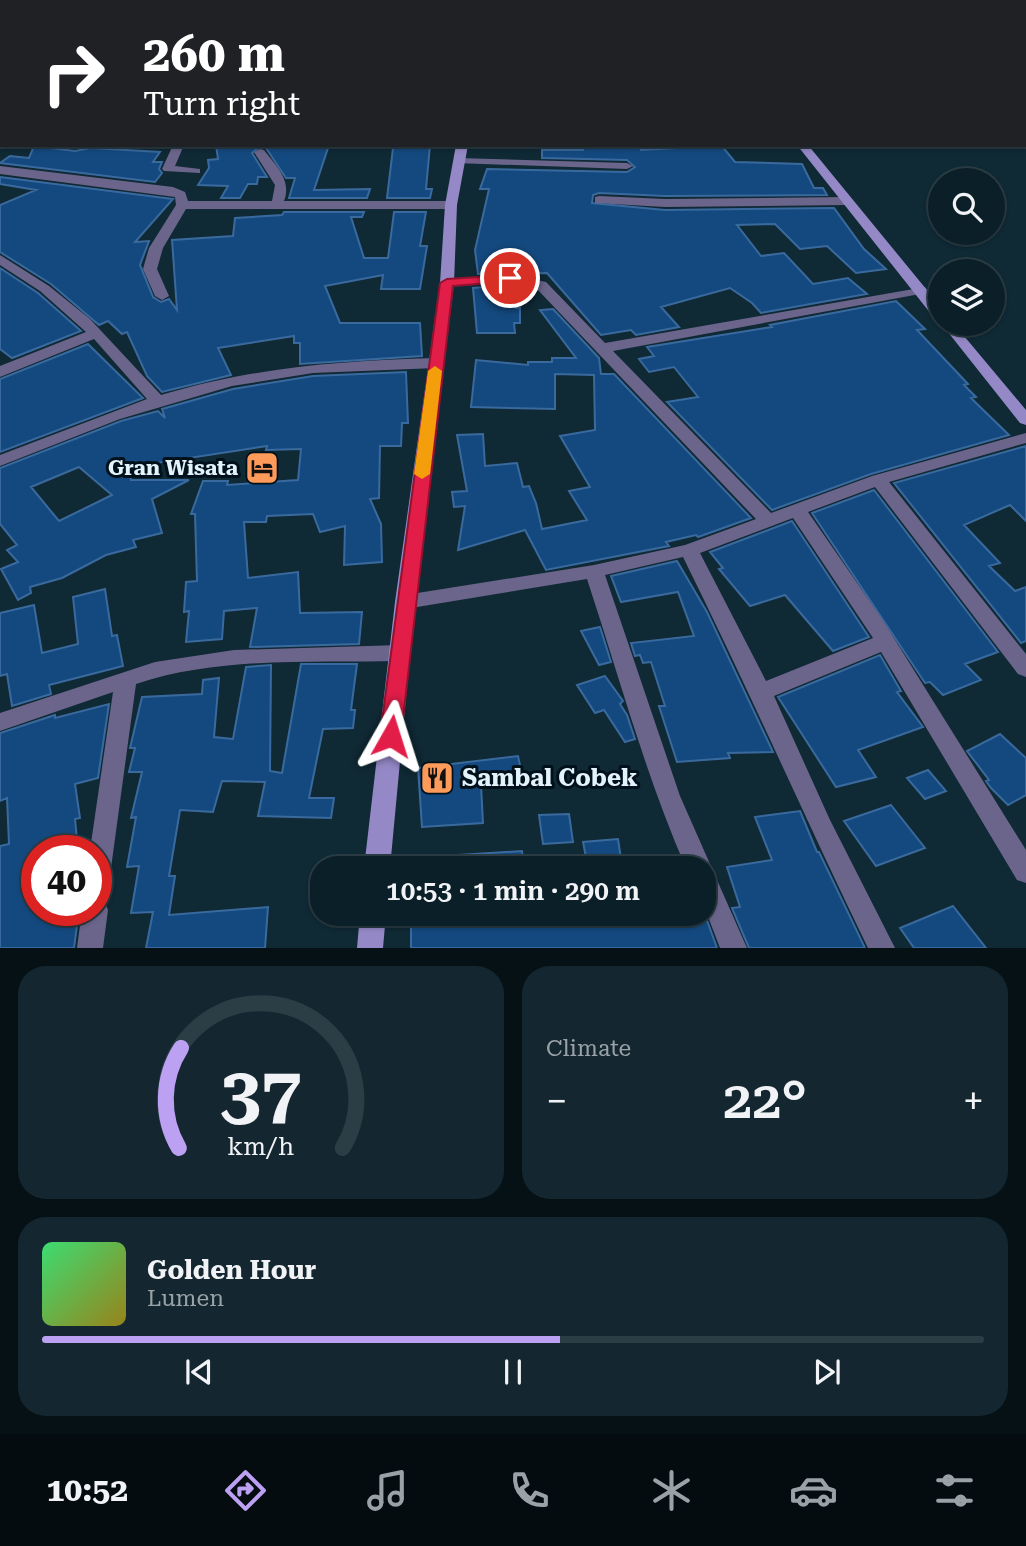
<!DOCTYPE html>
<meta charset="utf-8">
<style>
body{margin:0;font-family:"Roboto Serif",serif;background:#142730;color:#f1f3f6;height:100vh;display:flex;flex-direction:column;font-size:26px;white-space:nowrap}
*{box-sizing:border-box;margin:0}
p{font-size:23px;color:#9aa2a8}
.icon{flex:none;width:38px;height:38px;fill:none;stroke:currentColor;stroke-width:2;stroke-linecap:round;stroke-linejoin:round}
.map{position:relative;height:948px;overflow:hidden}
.details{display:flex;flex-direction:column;gap:18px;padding:18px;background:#061116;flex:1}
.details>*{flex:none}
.top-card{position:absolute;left:0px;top:0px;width:1027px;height:147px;box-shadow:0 2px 5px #0004,0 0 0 2px #2b3d45;background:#202124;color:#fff;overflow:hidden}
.fabs{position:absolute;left:928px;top:168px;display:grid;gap:14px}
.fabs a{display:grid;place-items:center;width:77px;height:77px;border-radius:50%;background:#0b1f28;box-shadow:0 2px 5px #0004,0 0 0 2px #2b3d45;font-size:35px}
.speed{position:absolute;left:21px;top:835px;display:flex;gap:14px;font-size:35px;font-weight:700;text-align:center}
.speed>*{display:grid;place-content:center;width:91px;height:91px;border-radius:50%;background:#0b1f28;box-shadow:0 2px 5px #0004,0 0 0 2px #2b3d45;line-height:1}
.speed .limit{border:10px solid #d22;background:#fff;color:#111}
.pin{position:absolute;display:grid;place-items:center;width:60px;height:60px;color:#fff;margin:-30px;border:4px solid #fff;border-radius:50%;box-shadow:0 2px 7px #0007}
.me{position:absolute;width:77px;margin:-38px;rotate:6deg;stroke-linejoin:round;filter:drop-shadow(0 0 5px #0008)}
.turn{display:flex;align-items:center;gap:24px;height:147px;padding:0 28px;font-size:32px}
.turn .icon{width:91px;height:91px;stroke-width:2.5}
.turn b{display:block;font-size:49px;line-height:60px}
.big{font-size:52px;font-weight:600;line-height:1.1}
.details .card{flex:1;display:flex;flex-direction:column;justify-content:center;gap:10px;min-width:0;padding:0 24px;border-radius:28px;background:#142730}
.details .dial{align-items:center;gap:0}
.dial svg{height:182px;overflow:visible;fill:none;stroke:#2b3d45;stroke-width:7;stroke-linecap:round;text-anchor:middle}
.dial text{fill:#f1f3f6;stroke:none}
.song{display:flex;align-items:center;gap:21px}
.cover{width:84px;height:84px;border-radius:10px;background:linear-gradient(135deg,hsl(140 70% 55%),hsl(50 70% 35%))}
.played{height:7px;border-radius:4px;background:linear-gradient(90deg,#bca0f2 55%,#2b3d45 55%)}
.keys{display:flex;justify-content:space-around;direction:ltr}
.heat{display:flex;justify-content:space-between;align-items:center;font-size:38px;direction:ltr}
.details .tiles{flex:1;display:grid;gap:18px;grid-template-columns:1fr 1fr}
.card:last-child{grid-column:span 2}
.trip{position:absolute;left:310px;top:856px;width:406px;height:70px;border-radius:28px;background:#0b1f28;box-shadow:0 2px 5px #0004,0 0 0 2px #2b3d45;font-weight:600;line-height:70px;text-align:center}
.tabs{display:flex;height:112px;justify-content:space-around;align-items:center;background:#040c10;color:#9aa2a8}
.tabs .icon{width:49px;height:49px}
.tabs .on{color:#bca0f2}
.tabs b{font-size:32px;color:#f1f3f6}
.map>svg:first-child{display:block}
</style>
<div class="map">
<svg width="1026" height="948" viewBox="0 0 1026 948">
<rect width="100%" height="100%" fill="#0f2935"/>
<path fill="#14497f" stroke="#3a6a9d" stroke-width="2" fill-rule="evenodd" d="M 216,145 L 329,145 L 314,190 L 370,189 L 367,198 L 289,198 L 295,178 L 286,178 L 266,148 L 261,146 L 252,153 L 267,177 L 258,177 L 257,184 L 248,184 L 240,198 L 221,198 L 228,186 L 198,185 L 209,168 L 208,160 L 218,159 Z
M 430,145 L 426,189 L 432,189 L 430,198 L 387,198 L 393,148 Z
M 582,145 L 639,145 L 641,150 L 676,148 L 675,145 L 721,145 L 735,162 L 802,164 L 814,188 L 823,188 L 827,195 L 665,196 L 599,193 L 593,195 L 592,203 L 665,210 L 834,208 L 864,249 L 886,269 L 856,273 L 827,246 L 800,249 L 775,224 L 737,225 L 761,256 L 784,253 L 813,284 L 848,278 L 867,294 L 761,313 L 752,303 L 730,288 L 661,307 L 679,327 L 636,335 L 631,330 L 601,335 L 547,273 L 478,274 L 475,250 L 489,189 L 480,189 L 487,169 L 627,172 L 635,167 L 627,160 L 542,158 L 542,150 L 583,150 Z
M 34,146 L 75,151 L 91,148 L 160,152 L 153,162 L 162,162 L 159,169 L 162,173 L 155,182 L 0,163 L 10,156 L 29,158 Z
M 0,177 L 173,199 L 135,242 L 149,241 L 140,265 L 153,297 L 161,302 L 169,299 L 177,310 L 172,240 L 233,236 L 235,218 L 282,215 L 284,212 L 364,212 L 362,217 L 351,217 L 364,258 L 388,258 L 394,212 L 426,212 L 420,246 L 427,246 L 420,289 L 381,289 L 383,275 L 325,286 L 340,323 L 420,323 L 422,356 L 300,364 L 300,343 L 294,343 L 294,336 L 218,348 L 231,375 L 162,392 L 147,376 L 127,332 L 122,334 L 108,321 L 99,325 L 51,284 L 0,252 L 0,205 L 36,190 L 0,184 Z
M 0,268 L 38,293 L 81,331 L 12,358 L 0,349 Z
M 510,285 L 515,286 L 516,308 L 520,308 L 520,323 L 514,323 L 515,333 L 477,333 L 473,288 Z
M 896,301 L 925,329 L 917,330 L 968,384 L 964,385 L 976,397 L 971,398 L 1009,435 L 871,474 L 772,510 L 667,402 L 698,397 L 674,367 L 649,372 L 639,359 L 654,356 L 647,347 L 772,327 L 770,325 Z
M 553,309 L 599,358 L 601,374 L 614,374 L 751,518 L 698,537 L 696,535 L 666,542 L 669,546 L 546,570 L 525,530 L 458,550 L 465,506 L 454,507 L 452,492 L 467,491 L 457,435 L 483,434 L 485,466 L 517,463 L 523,487 L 529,486 L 536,503 L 542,529 L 587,520 L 569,491 L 590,487 L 560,436 L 595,430 L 594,375 L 555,374 L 555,409 L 471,407 L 476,360 L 528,365 L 528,362 L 552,362 L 552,358 L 576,358 L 540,310 Z
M 88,344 L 143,398 L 0,452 L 0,379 Z
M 406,372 L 408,423 L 402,423 L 401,446 L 380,446 L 379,498 L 370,499 L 381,524 L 382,562 L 344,565 L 345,526 L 320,532 L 313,514 L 267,516 L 266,522 L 244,522 L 248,578 L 298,572 L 300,613 L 362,612 L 359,644 L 250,647 L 257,608 L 224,611 L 222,639 L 186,642 L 189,611 L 184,612 L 186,582 L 197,581 L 195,514 L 191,514 L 203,481 L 228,481 L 227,485 L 298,480 L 301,449 L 266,450 L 267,446 L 130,467 L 131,480 L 189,480 L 152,499 L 162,533 L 133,540 L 136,547 L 106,555 L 62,578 L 30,587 L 31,593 L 18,600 L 1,569 L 18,562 L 7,550 L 17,545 L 0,524 L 0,468 L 121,421 L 158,411 L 165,418 L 162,409 L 233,389 L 313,376 ZM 79,467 L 112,495 L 59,521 L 31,487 Z
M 1026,446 L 1026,521 L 1010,505 L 964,525 L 1000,563 L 989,566 L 1015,591 L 1026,587 L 1026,641 L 1021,643 L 894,483 Z
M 874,490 L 998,652 L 965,664 L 981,680 L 943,695 L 930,682 L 925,683 L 812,513 Z
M 792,521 L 869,637 L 833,651 L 785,595 L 750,606 L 719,569 L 723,568 L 710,552 Z
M 677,561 L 707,612 L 773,752 L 728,753 L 730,758 L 677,762 L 659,706 L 665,706 L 651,662 L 643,663 L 640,655 L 635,656 L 631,643 L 694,636 L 678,592 L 621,602 L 611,576 Z
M 105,589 L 112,636 L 117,635 L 123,666 L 49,685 L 51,694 L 12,706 L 7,674 L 0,676 L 0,613 L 34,605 L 42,653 L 78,644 L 73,597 Z
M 600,627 L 611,662 L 599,665 L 581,631 Z
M 880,655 L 901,691 L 897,692 L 923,727 L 858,750 L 876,777 L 836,787 L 778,697 Z
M 301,664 L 357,664 L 351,710 L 355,710 L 353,728 L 323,729 L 309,798 L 334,798 L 331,818 L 258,816 L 265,782 L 222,781 L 213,812 L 180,810 L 169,876 L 175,876 L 169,915 L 268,907 L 265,948 L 146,948 L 153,912 L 131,913 L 139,866 L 127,867 L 136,817 L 131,818 L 142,772 L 129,772 L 135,748 L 130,748 L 142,697 L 202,694 L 203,680 L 219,678 L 214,737 L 233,739 L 246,667 L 271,665 L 270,771 L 282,773 Z
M 605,676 L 623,701 L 620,704 L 627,715 L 635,739 L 625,742 L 604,710 L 595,713 L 577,685 Z
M 109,704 L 98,778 L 75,784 L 80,818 L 75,819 L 78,850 L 37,850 L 37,910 L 79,910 L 74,948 L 0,948 L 0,846 L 9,844 L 7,798 L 0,801 L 0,733 L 55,715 L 55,718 Z
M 1000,734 L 1026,758 L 1026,795 L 1008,805 L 991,788 L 986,781 L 989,780 L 967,751 Z
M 518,756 L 523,779 L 481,785 L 483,823 L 422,827 L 418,768 Z
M 928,770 L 946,791 L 925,799 L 907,778 Z
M 891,805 L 925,848 L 876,866 L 844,821 Z
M 800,811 L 817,852 L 819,852 L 865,948 L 749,948 L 732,908 L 740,907 L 727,867 L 772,860 L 755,817 Z
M 569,814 L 573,842 L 543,844 L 539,815 Z
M 618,839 L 622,866 L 588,868 L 583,842 Z
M 522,851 L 524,868 L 444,868 L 443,856 Z
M 953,906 L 986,948 L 914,948 L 900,928 Z
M 704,912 L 717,948 L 411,948 L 411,914 L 455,914 L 456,920 L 547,914 Z"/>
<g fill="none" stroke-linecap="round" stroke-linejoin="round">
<path fill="#6c658b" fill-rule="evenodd" d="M 54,0 L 62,0 L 53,2 Z
M 177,0 L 189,0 L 175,2 Z
M 338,0 L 347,0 L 337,2 Z
M 0,14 L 2,14 L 2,20 L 0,20 Z
M 0,120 L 2,120 L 0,127 Z
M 173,145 L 184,145 L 175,166 L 200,169 L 200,173 L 164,171 L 162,169 Z
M 260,149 L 264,150 C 276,166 292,180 284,201 L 451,201 L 457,205 L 451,209 L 186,209 L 163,248 L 157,269 L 169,296 L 162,300 L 155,296 L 143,269 L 149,248 L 176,205 L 175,197 L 0,174 L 0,166 L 173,187 L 185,192 L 188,201 L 272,201 L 275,185 L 254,152 Z
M 459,158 L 627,163 L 633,166 L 627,169 L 455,163 L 455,159 Z
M 599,196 L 665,199 L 847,197 L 853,201 L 847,205 L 665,207 L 595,203 L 595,197 Z
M 0,255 L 49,286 L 90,319 L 161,395 C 256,367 338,361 436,358 L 444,363 L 436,368 L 313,373 L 232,386 L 120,419 L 0,466 L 0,455 L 147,399 L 94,339 L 0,377 L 0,366 L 86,332 L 40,291 L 0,265 Z
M 510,274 L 546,282 L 605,343 L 925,287 L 927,290 L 920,294 L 613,351 L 771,513 L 872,476 L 1026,433 L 1026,443 L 889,482 L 1026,654 L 1026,677 L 1018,674 L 875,487 L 808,512 L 882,619 L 1026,850 L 1026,883 L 1017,880 L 881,652 L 774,696 L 830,820 L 895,948 L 868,948 C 805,818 747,686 683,557 L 605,575 L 680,796 L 747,948 L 720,948 L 704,906 L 704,868 L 686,868 C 645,774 619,676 587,579 L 405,609 L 398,607 L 395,602 L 398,597 L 405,595 L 594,565 L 685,545 L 756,519 L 536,288 L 510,282 L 447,287 L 440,283 L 447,279 ZM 793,518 L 873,638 L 766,681 L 700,553 Z
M 400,645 L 407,648 L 410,653 L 407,658 L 400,661 C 314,663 219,656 136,684 L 106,905 L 108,910 L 103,948 L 77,948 L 82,910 L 96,910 L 96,850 L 90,850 L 113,692 L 0,731 L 0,713 L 155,662 L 234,650 Z"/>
<path fill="#9489c6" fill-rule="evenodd" d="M 481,0 L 489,0 L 480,2 Z
M 683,0 L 692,0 L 693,2 L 684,2 Z
M 456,145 L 468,145 L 457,205 L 454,283 L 415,602 L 390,868 L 364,868 L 395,602 L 440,283 L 445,205 Z
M 797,145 L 808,145 L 940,306 L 940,320 L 935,319 Z
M 940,322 L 954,324 L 1026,410 L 1026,425 L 1020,423 Z
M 360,914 L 386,914 L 383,948 L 357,948 Z"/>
</g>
<path fill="#e11d48" stroke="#92132f" stroke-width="2" d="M 510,275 L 517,278 L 515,281 L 453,286 L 401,736 L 398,741 L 383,741 L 380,736 L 440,283 L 447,279 Z"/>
<path fill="#f59e0b" d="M 435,366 L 442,371 L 430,474 L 422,479 L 414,474 L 428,371 Z"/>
<defs>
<symbol id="hotel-square" viewBox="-11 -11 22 22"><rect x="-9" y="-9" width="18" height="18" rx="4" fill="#ff9b5a" stroke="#00111c"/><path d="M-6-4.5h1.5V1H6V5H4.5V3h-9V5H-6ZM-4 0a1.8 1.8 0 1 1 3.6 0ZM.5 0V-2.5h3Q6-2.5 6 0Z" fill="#111"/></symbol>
<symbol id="restaurant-square" viewBox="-11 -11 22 22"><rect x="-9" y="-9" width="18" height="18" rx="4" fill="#ff9b5a" stroke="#00111c"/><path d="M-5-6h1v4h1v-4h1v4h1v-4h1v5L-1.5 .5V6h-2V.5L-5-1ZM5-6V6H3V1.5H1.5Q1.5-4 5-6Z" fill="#111"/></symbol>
</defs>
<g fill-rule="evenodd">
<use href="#hotel-square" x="243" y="449" width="38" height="38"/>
<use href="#restaurant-square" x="418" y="759" width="38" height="38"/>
</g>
<g text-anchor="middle" stroke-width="6" stroke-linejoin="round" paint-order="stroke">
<g font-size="21" font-weight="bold" fill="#e4f3fb" stroke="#00111c" text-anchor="end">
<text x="238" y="475">Gran Wisata</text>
</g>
<g font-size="24" font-weight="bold" fill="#e4f3fb" stroke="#00111c" text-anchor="start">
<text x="462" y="786">Sambal Cobek</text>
</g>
</g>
</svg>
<div class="fabs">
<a><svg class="icon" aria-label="search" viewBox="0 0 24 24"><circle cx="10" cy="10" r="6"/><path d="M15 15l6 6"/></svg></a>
<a><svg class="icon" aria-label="layers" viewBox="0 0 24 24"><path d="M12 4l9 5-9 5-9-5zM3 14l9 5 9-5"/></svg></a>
</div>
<div class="speed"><div class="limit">40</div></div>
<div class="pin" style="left:510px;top:278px;background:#d93025"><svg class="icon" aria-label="arrive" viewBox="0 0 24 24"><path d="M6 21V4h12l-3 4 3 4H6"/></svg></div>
<svg class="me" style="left:391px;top:736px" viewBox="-20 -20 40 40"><path d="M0-17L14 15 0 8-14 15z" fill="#e11d48" stroke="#fff" stroke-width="4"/></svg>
<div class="trip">10:53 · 1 min · 290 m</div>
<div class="top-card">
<div class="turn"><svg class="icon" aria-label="right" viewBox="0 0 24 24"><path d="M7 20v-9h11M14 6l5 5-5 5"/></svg><div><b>260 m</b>Turn right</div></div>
</div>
</div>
<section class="details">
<div class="tiles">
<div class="card dial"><svg viewBox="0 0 100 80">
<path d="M14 69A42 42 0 1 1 86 69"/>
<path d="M14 69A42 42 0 0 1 15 25" stroke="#bca0f2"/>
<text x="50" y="56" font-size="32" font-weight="700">37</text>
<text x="50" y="72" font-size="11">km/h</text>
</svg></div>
<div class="card"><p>Climate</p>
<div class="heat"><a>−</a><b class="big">22°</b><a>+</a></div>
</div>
<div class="card">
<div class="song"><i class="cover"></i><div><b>Golden Hour</b><p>Lumen</p></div></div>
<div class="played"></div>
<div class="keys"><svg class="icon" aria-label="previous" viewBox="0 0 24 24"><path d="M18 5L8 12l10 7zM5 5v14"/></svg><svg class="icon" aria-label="pause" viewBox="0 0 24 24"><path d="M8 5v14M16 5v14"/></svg><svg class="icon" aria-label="next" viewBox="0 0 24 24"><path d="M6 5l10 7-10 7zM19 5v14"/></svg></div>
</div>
</div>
</section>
<nav class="tabs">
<b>10:52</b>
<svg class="icon on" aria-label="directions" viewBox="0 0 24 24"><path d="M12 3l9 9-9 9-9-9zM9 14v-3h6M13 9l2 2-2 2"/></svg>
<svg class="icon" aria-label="music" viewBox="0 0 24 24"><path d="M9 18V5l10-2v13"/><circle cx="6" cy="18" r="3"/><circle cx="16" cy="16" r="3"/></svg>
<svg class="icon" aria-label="phone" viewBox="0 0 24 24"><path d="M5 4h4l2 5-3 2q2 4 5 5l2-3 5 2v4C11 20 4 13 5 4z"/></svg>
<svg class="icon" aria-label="climate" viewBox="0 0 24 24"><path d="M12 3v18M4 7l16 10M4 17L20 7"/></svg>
<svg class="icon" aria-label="car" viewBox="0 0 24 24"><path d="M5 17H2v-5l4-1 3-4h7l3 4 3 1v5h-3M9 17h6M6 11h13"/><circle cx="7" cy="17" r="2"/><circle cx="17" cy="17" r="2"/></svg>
<svg class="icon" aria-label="filters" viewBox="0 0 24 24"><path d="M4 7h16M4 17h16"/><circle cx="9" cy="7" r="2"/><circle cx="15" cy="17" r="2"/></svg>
</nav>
